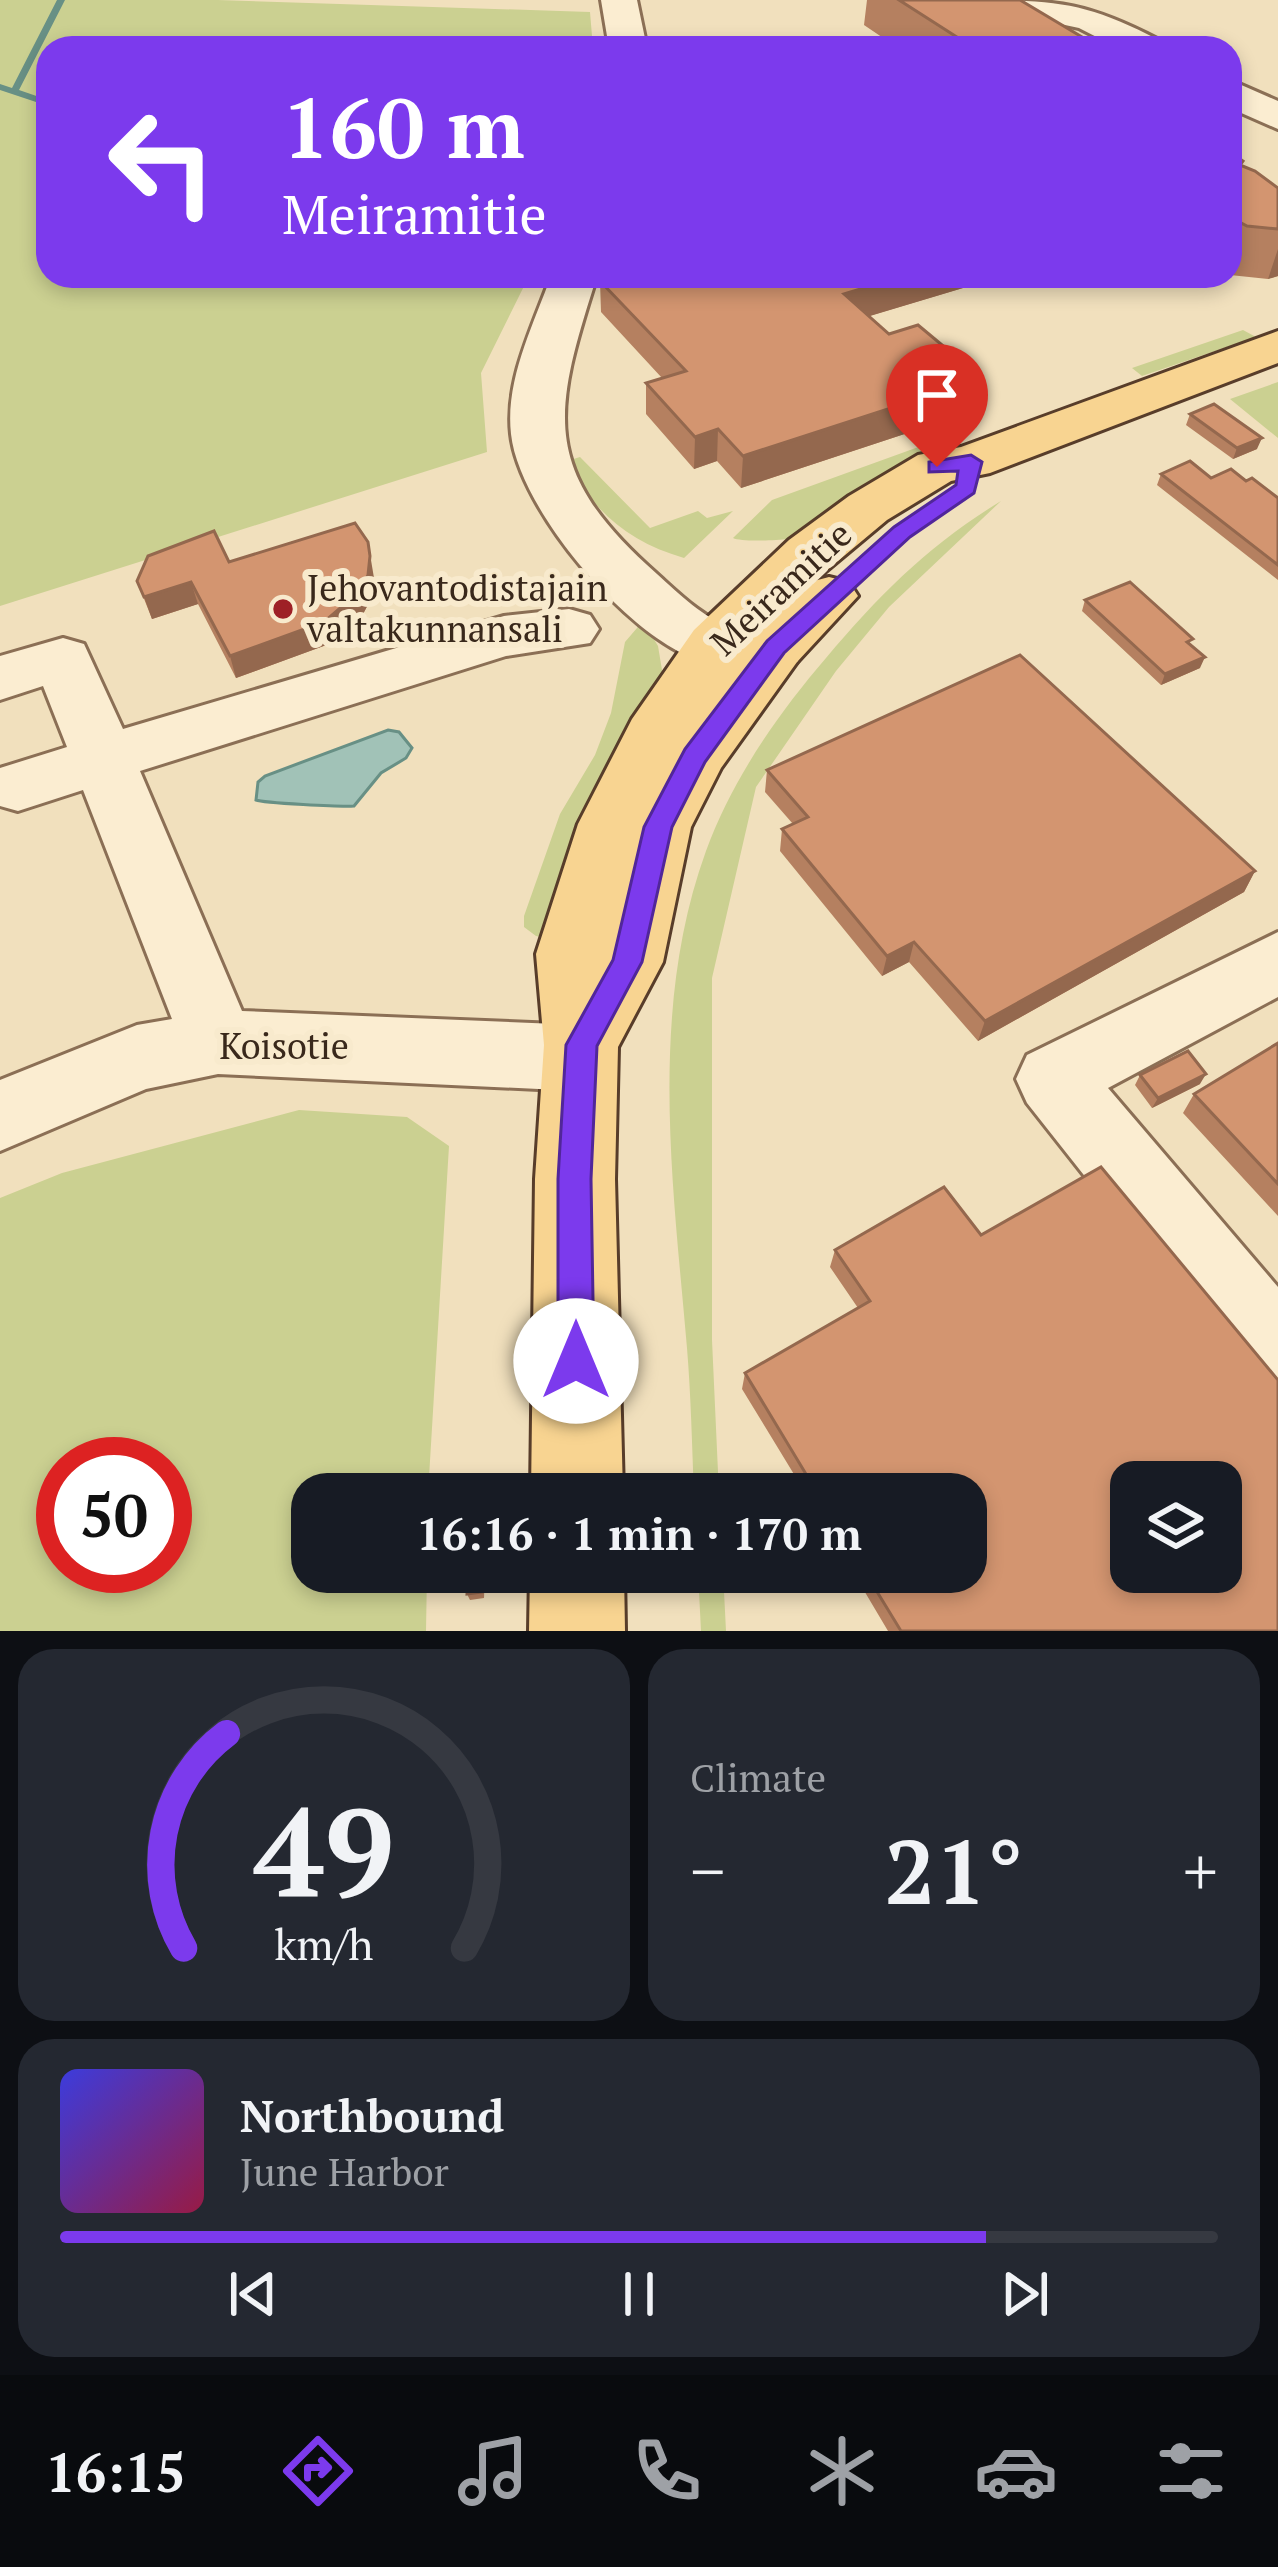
<!DOCTYPE html>
<meta charset="utf-8">
<style>
body{margin:0;font-family:"PT Serif",serif;background:#242831;color:#f1f3f6;height:100vh;display:flex;flex-direction:column;font-size:45px;white-space:nowrap}
*{box-sizing:border-box;margin:0}
p{font-size:39px;color:#9ea1a6}
.icon{flex:none;width:66px;height:66px;fill:none;stroke:currentColor;stroke-width:2;stroke-linecap:round;stroke-linejoin:round}
.map{position:relative;height:1631px;overflow:hidden}
.panel{display:flex;flex-direction:column;gap:18px;padding:18px;background:#0d0f14;flex:1}
.panel>*{flex:none}
.guide{position:absolute;left:36px;top:36px;width:1206px;height:252px;border-radius:36px;box-shadow:0 6px 18px #0003;background:#7c3aed;color:#fff;overflow:hidden}
.fabs{position:absolute;left:1110px;top:1461px;display:grid;gap:24px}
.fabs a{display:grid;place-items:center;width:132px;height:132px;border-radius:24px;background:#171b24;box-shadow:0 6px 18px #0003;font-size:60px}
.speed{position:absolute;left:36px;top:1437px;display:flex;gap:24px;font-size:60px;font-weight:700;text-align:center}
.speed>*{display:grid;place-content:center;width:156px;height:156px;border-radius:50%;background:#171b24;box-shadow:0 6px 18px #0003;line-height:1}
.speed .limit{border:18px solid #d22;background:#fff;color:#111}
.pin{position:absolute;display:grid;place-items:center;width:102px;height:102px;color:#fff;margin:-123px -51px;border-radius:50% 50% 50% 0;rotate:-45deg;box-shadow:0 0 12px #0007}
.pin .icon{rotate:45deg}
.me{position:absolute;width:132px;margin:-66px;rotate:0deg;stroke-linejoin:round;filter:drop-shadow(0 0 9px #0008)}
.turn{display:flex;align-items:center;gap:42px;height:252px;padding:0 48px;font-size:54px}
.turn .icon{width:156px;height:156px;stroke-width:2.5}
.turn b{display:block;font-size:84px;line-height:102px}
.big{font-size:90px;font-weight:700;line-height:1.1}
.panel .tile{flex:1;display:flex;flex-direction:column;justify-content:center;gap:18px;min-width:0;padding:0 42px;border-radius:36px;background:#242831}
.panel .dial{align-items:center;gap:0}
.dial svg{height:312px;overflow:visible;fill:none;stroke:#363941;stroke-width:7;stroke-linecap:round;text-anchor:middle}
.dial text{fill:#f1f3f6;stroke:none}
.song{display:flex;align-items:center;gap:36px}
.cover{width:144px;height:144px;border-radius:18px;background:linear-gradient(135deg,hsl(240 70% 55%),hsl(340 70% 35%))}
.played{height:12px;border-radius:6px;background:linear-gradient(90deg,#7c3aed 80%,#363941 80%)}
.keys{display:flex;justify-content:space-around;direction:ltr}
.heat{display:flex;justify-content:space-between;align-items:center;font-size:66px;direction:ltr}
.panel .tiles{flex:1;display:grid;gap:18px;grid-template-columns:1fr 1fr}
.tile:last-child{grid-column:span 2}
.trip{position:absolute;left:291px;top:1473px;width:696px;height:120px;border-radius:36px;background:#171b24;box-shadow:0 6px 18px #0003;font-weight:700;line-height:120px;text-align:center}
.dock{display:flex;height:192px;justify-content:space-around;align-items:center;background:#090b0e;color:#9ea1a6}
.dock .icon{width:84px;height:84px}
.dock .current{color:#7c3aed}
.dock b{font-size:54px;color:#f1f3f6}
.map>svg:first-child{display:block}
</style>
<div class="map">
<svg width="1278" height="1631" viewBox="0 0 1278 1631">
<rect width="100%" height="100%" fill="#f1e0bd"/>
<path fill="#cbd091" fill-rule="evenodd" d="M 0,0 L 218,0 L 590,12 L 593,48 L 48,48 L 48,276 L 529,276 L 481,373 L 487,452 L 0,606 Z
M 1243,330 L 1256,337 L 1142,376 L 1132,368 Z
M 1278,382 L 1278,438 L 1230,399 Z
M 935,441 L 944,449 C 896,473 855,512 807,535 C 798,540 743,543 733,538 L 772,500 Z
M 580,457 L 650,528 L 698,511 L 707,518 L 733,511 L 684,558 C 629,542 593,512 567,461 Z
M 1001,501 L 889,607 L 836,671 L 756,787 L 712,978 L 712,1340 L 719,1494 L 694,1494 C 692,1445 691,1397 687,1348 C 673,1184 648,1011 706,851 C 732,780 777,715 826,658 C 880,594 929,545 1001,501 Z
M 643,621 L 658,646 L 663,676 L 551,939 L 536,936 L 524,927 L 524,916 L 560,814 L 595,755 L 611,713 L 625,642 Z
M 299,1110 L 407,1117 L 449,1146 L 428,1494 L 312,1494 L 312,1572 L 427,1572 L 426,1631 L 0,1631 L 0,1198 L 62,1173 ZM 63,1464 L 165,1464 L 165,1566 L 63,1566 Z
M 698,1572 L 723,1572 L 726,1631 L 701,1631 Z"/>
<path fill="#a1c2b7" stroke="#689085" stroke-width="3" d="M 388,730 L 399,732 L 412,748 L 406,758 L 381,773 L 354,806 C 342,807 263,803 256,800 L 258,782 L 265,776 Z"/>
<g fill="none" stroke-linecap="round" stroke-linejoin="round">
<path fill="#689085" fill-rule="evenodd" d="M 57,0 L 65,0 L 19,90 L 48,100 L 48,106 L 0,90 L 0,84 L 12,88 Z"/>
<defs>
<path id="minor" d="M 601,0 L 637,0 L 647,48 L 609,48 Z
M 981,0 C 1059,0 1090,4 1159,40 L 1165,48 L 1118,48 L 1079,28 L 986,8 Z
M 1230,80 L 1278,101 L 1278,129 L 1230,108 Z
M 551,276 L 597,276 C 553,413 539,470 657,574 C 677,592 706,621 733,627 C 755,631 775,626 797,632 L 806,647 L 797,662 C 764,671 731,672 698,660 C 627,636 519,509 511,434 C 505,380 533,326 551,276 Z
M 569,609 L 590,615 L 599,629 L 590,643 L 506,656 L 140,771 L 242,1011 L 580,1025 L 607,1035 L 617,1058 L 607,1081 L 580,1091 L 218,1074 L 146,1089 L 0,1151 L 0,1080 L 137,1025 L 172,1019 L 83,790 L 18,811 L 0,806 L 0,768 L 67,747 L 43,686 L 0,700 L 0,656 L 63,638 L 84,644 L 123,729 L 504,616 Z
M 1278,932 L 1278,997 L 1108,1088 L 1278,1287 L 1278,1396 L 1248,1383 L 1027,1103 L 1016,1079 L 1027,1055 Z"/>
<path id="major" d="M 1278,331 L 1278,363 L 990,473 L 951,481 L 887,520 L 814,581 L 829,577 L 849,582 L 858,596 L 797,662 L 721,768 L 691,827 L 663,962 L 618,1047 L 615,1179 L 623,1494 L 531,1494 L 535,1179 L 544,1045 L 536,954 L 578,824 L 632,719 L 694,630 L 789,540 L 849,496 L 918,455 L 961,447 Z
M 530,1572 L 624,1572 L 625,1631 L 529,1631 Z"/>
</defs>
<use href="#minor" stroke="#8b6f55" stroke-width="6"/>
<use href="#major" stroke="#583d2a" stroke-width="6"/>
<use href="#minor" fill="#fbedd1" fill-rule="evenodd"/>
<use href="#major" fill="#f8d491" fill-rule="evenodd"/>
</g>
<path fill="#b58060" d="M 867,0 L 1020,0 L 1092,43 L 1091,48 L 898,48 L 864,25 Z
M 1230,152 L 1242,165 L 1278,188 L 1278,276 L 1268,279 L 1230,275 Z
M 617,276 L 984,276 L 983,282 L 869,316 L 889,334 L 938,367 L 953,418 L 741,488 L 717,461 L 694,469 L 646,414 L 646,383 L 662,378 L 601,312 L 600,281 Z
M 1190,414 L 1257,449 L 1233,459 L 1186,425 Z
M 1161,474 L 1246,481 L 1278,498 L 1278,580 L 1157,485 Z
M 374,578 L 372,597 L 363,614 L 329,644 L 236,678 L 198,604 L 152,619 L 137,581 Z
M 1085,600 L 1191,645 L 1200,668 L 1161,685 L 1082,611 Z
M 767,770 L 1255,871 L 1244,892 L 978,1041 L 909,962 L 882,976 L 780,851 L 782,829 L 793,824 L 765,792 Z
M 1278,1043 L 1278,1216 L 1183,1113 L 1194,1094 Z
M 1140,1075 L 1200,1084 L 1152,1108 L 1135,1085 Z
M 835,1250 L 1278,1631 L 888,1631 L 853,1572 L 966,1572 L 966,1494 L 806,1494 L 742,1389 L 745,1373 L 858,1308 L 830,1267 Z
M 468,1572 L 485,1572 L 484,1598 L 470,1600 L 467,1594 Z"/>
<path fill="#94684e" d="M 1278,249 L 1278,276 L 1268,279 Z
M 904,276 L 984,276 L 983,282 L 840,325 L 844,294 Z
M 942,345 L 936,376 L 920,352 Z
M 959,386 L 953,418 L 741,488 L 743,456 Z
M 718,429 L 717,461 L 694,469 L 695,437 Z
M 1262,438 L 1257,449 L 1233,459 L 1237,448 Z
M 368,542 L 374,578 L 372,597 L 363,614 L 329,644 L 236,678 L 230,656 Z
M 191,582 L 198,604 L 152,619 L 144,597 Z
M 1205,657 L 1200,668 L 1161,685 L 1165,674 Z
M 1255,871 L 1244,892 L 978,1041 L 985,1021 Z
M 914,942 L 909,962 L 882,976 L 887,956 Z
M 1206,1074 L 1200,1084 L 1152,1108 L 1158,1098 Z"/>
<path fill="#d39570" stroke="#94684e" stroke-width="3" fill-rule="evenodd" d="M 899,0 L 1020,0 L 1092,43 L 1073,48 L 974,48 Z
M 1230,152 L 1243,161 L 1240,165 L 1255,171 L 1278,188 L 1278,229 L 1247,226 L 1230,217 Z
M 617,276 L 904,276 L 844,294 L 889,334 L 918,325 L 942,345 L 920,352 L 959,386 L 743,456 L 718,429 L 695,437 L 646,383 L 686,371 L 600,281 Z
M 1214,404 L 1262,438 L 1237,448 L 1190,414 Z
M 1190,461 L 1211,478 L 1231,469 L 1246,481 L 1252,478 L 1278,498 L 1278,565 L 1161,474 Z
M 355,523 L 368,542 L 370,556 L 368,575 L 359,592 L 324,622 L 230,656 L 191,582 L 144,597 L 137,581 L 148,556 L 214,531 L 229,562 Z
M 1130,582 L 1193,639 L 1187,642 L 1205,657 L 1165,674 L 1085,600 Z
M 1020,655 L 1255,871 L 985,1021 L 914,942 L 887,956 L 782,829 L 808,817 L 767,770 Z
M 1278,1043 L 1278,1184 L 1194,1094 Z
M 1188,1051 L 1206,1074 L 1158,1098 L 1140,1075 Z
M 1101,1167 L 1278,1380 L 1278,1631 L 901,1631 L 865,1572 L 966,1572 L 966,1494 L 818,1494 L 745,1373 L 870,1301 L 835,1250 L 944,1187 L 981,1235 ZM 1131,1482 L 1221,1482 L 1221,1572 L 1131,1572 Z
M 468,1572 L 482,1572 L 482,1592 L 467,1594 Z"/>
<path fill="#7c3aed" stroke="#51269a" stroke-width="3" d="M 971,455 L 982,462 L 974,493 L 910,537 L 784,653 L 705,762 L 672,827 L 642,962 L 597,1046 L 591,1179 L 594,1361 L 589,1374 L 576,1379 L 564,1374 L 558,1361 L 558,1179 L 566,1045 L 613,960 L 644,827 L 685,749 L 767,641 L 894,527 L 956,485 L 958,471 L 929,472 L 929,462 Z"/>
<circle fill="#9e2026" stroke="#f8eacd" stroke-width="4.5" cx="283" cy="609" r="12"/>
<g text-anchor="middle" stroke-width="12" stroke-linejoin="round" paint-order="stroke">
<g font-size="36" fill="#39281b" stroke="#f8eacd" text-anchor="start">
<text x="307" y="601">Jehovantodistajain<tspan x="307" dy="41">valtakunnansali</tspan></text>
</g>
<g font-size="36" fill="#39281b" stroke="#f8eacd">
<text transform="translate(781 588) rotate(-43)" y="13">Meiramitie</text>
<text x="284" y="1059">Koisotie</text>
</g>
</g>
</svg>
<div class="fabs">
<a><svg class="icon" aria-label="layers" viewBox="0 0 24 24"><path d="M12 4l9 5-9 5-9-5zM3 14l9 5 9-5"/></svg></a>
</div>
<div class="speed"><div class="limit">50</div></div>
<div class="pin" style="left:937px;top:467px;background:#d93025"><svg class="icon" aria-label="arrive" viewBox="0 0 24 24"><path d="M6 21V4h12l-3 4 3 4H6"/></svg></div>
<svg class="me" style="left:576px;top:1361px" viewBox="-20 -20 40 40"><circle r="19" fill="#fff"/><path d="M0-13L10 11 0 6-10 11z" fill="#7c3aed"/></svg>
<div class="trip">16:16 · 1 min · 170 m</div>
<div class="guide">
<div class="turn"><svg class="icon" aria-label="left" viewBox="0 0 24 24"><path d="M17 20v-9H6M10 6l-5 5 5 5"/></svg><div><b>160 m</b>Meiramitie</div></div>
</div>
</div>
<section class="panel">
<div class="tiles">
<div class="tile dial"><svg viewBox="0 0 100 80">
<path d="M14 69A42 42 0 1 1 86 69"/>
<path d="M14 69A42 42 0 0 1 25 14" stroke="#7c3aed"/>
<text x="50" y="56" font-size="32" font-weight="700">49</text>
<text x="50" y="72" font-size="11">km/h</text>
</svg></div>
<div class="tile"><p>Climate</p>
<div class="heat"><a>−</a><b class="big">21°</b><a>+</a></div>
</div>
<div class="tile">
<div class="song"><i class="cover"></i><div><b>Northbound</b><p>June Harbor</p></div></div>
<div class="played"></div>
<div class="keys"><svg class="icon" aria-label="previous" viewBox="0 0 24 24"><path d="M18 5L8 12l10 7zM5 5v14"/></svg><svg class="icon" aria-label="pause" viewBox="0 0 24 24"><path d="M8 5v14M16 5v14"/></svg><svg class="icon" aria-label="next" viewBox="0 0 24 24"><path d="M6 5l10 7-10 7zM19 5v14"/></svg></div>
</div>
</div>
</section>
<nav class="dock">
<b>16:15</b>
<svg class="icon current" aria-label="directions" viewBox="0 0 24 24"><path d="M12 3l9 9-9 9-9-9zM9 14v-3h6M13 9l2 2-2 2"/></svg>
<svg class="icon" aria-label="music" viewBox="0 0 24 24"><path d="M9 18V5l10-2v13"/><circle cx="6" cy="18" r="3"/><circle cx="16" cy="16" r="3"/></svg>
<svg class="icon" aria-label="phone" viewBox="0 0 24 24"><path d="M5 4h4l2 5-3 2q2 4 5 5l2-3 5 2v4C11 20 4 13 5 4z"/></svg>
<svg class="icon" aria-label="climate" viewBox="0 0 24 24"><path d="M12 3v18M4 7l16 10M4 17L20 7"/></svg>
<svg class="icon" aria-label="car" viewBox="0 0 24 24"><path d="M5 17H2v-5l4-1 3-4h7l3 4 3 1v5h-3M9 17h6M6 11h13"/><circle cx="7" cy="17" r="2"/><circle cx="17" cy="17" r="2"/></svg>
<svg class="icon" aria-label="filters" viewBox="0 0 24 24"><path d="M4 7h16M4 17h16"/><circle cx="9" cy="7" r="2"/><circle cx="15" cy="17" r="2"/></svg>
</nav>
